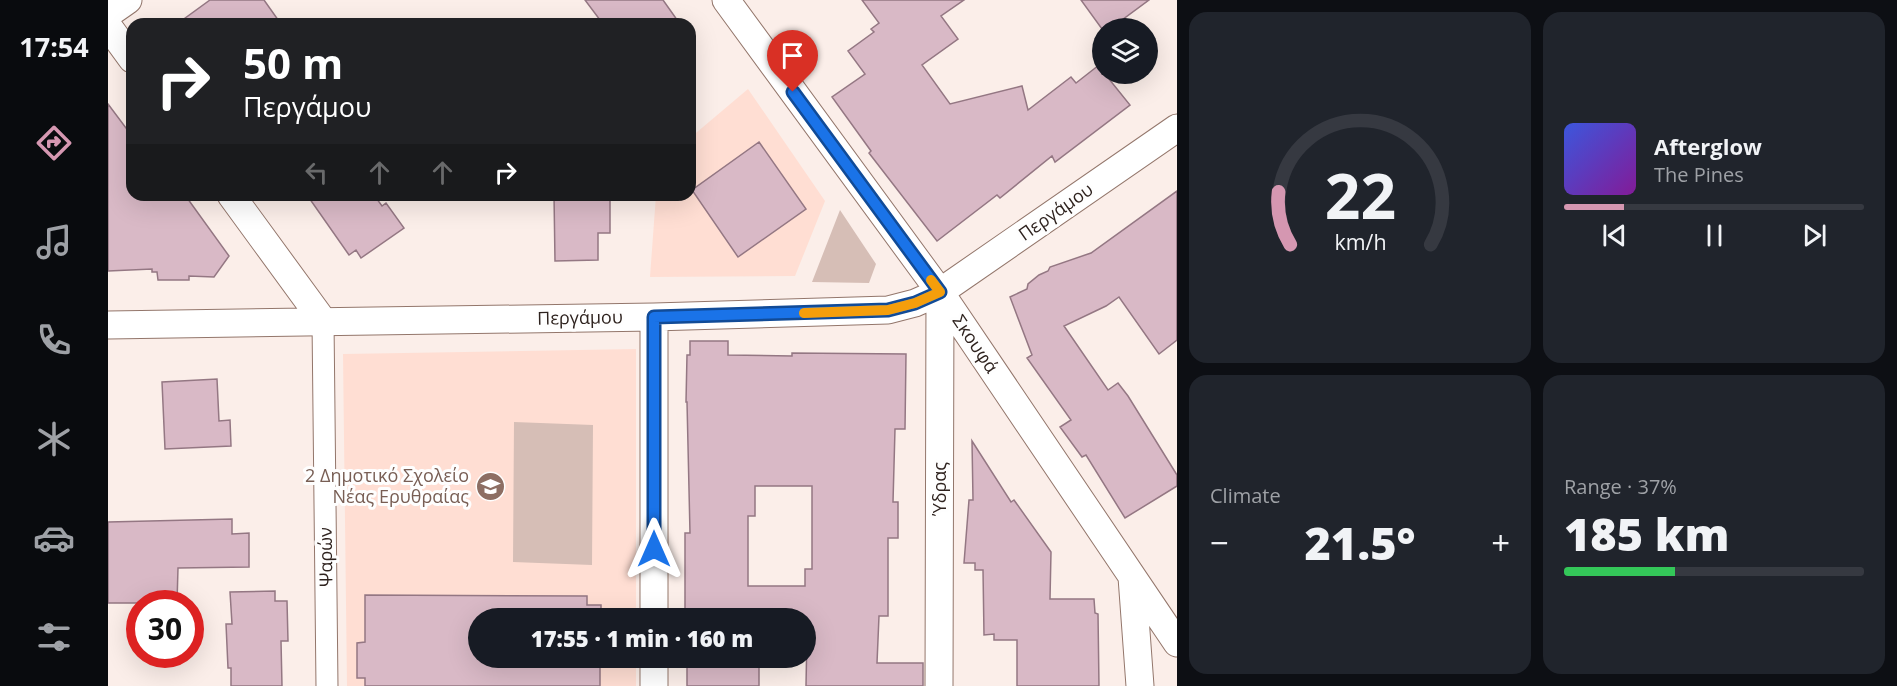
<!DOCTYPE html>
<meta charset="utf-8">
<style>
body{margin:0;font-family:"Open Sans",sans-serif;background:#20242c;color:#f1f3f6;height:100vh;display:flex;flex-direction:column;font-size:22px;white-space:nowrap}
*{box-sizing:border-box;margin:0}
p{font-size:20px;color:#9ea1a6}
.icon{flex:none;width:33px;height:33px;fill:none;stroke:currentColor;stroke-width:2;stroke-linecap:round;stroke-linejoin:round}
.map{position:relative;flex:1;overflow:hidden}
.panel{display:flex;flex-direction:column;gap:12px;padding:12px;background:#0d0f14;width:720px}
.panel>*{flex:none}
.hud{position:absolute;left:18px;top:18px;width:570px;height:183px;border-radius:18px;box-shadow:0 6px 24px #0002;background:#202124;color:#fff;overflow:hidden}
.fabs{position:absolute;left:984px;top:18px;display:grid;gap:12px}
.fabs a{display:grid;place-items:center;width:66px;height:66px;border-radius:50%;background:#171b24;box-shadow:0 6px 24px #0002;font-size:30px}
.speed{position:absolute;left:18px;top:590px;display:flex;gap:12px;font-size:30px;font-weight:700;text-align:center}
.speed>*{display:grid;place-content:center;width:78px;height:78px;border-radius:50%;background:#171b24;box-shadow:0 6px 24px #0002;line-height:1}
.speed .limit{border:9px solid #d22;background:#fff;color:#111}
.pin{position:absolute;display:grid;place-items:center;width:51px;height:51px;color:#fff;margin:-62px -26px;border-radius:50% 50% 50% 0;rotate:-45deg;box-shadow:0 0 6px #0007}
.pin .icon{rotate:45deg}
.me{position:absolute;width:66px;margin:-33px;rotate:0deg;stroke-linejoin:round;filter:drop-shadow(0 0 4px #0008)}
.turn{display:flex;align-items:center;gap:21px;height:126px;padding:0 18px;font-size:27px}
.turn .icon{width:78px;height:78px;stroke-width:2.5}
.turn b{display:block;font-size:42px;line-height:51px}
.lanes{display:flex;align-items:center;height:57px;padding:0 18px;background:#0003;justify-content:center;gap:30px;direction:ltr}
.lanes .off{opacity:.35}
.big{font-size:45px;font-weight:800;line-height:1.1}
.panel .widget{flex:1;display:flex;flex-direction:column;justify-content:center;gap:9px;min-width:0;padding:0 21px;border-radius:18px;background:#20242c}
.panel .dial{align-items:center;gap:0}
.dial svg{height:156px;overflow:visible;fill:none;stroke:#363941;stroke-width:7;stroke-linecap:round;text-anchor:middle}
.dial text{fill:#f1f3f6;stroke:none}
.song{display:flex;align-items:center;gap:18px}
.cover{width:72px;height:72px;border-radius:9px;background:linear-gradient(135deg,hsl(230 70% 55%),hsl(290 70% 35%))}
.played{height:6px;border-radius:3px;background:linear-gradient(90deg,#d597b1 20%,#363941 20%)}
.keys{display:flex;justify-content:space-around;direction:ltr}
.heat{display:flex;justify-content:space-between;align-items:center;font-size:33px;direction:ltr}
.charge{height:9px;border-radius:4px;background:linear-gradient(90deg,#34c759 37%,#363941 0)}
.panel .tiles{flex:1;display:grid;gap:12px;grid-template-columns:repeat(2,1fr)}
.trip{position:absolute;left:360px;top:608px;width:348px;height:60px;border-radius:30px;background:#171b24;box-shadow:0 6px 24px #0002;font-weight:800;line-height:60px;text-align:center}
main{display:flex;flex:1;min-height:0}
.dock{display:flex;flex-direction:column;width:108px;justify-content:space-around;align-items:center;background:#090b0e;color:#9ea1a6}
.dock .icon{width:42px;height:42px}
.dock .current{color:#d597b1}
.dock b{font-size:27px;color:#f1f3f6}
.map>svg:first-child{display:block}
</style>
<main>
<nav class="dock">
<b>17:54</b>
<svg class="icon current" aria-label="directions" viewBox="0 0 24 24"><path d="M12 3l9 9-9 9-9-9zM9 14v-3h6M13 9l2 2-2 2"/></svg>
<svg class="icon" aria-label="music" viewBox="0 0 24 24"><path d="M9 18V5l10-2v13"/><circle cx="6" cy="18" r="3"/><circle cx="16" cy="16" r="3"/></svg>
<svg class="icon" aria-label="phone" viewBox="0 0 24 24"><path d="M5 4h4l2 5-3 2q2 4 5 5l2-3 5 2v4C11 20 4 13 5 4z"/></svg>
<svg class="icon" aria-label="climate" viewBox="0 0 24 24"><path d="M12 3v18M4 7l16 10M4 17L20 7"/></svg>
<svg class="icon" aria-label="car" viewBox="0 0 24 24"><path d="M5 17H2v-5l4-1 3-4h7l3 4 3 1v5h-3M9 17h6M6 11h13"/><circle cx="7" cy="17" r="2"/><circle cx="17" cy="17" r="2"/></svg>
<svg class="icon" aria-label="filters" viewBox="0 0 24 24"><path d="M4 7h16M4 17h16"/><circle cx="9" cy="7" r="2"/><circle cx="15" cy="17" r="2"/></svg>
</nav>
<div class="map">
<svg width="1069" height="686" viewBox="0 0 1069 686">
<rect width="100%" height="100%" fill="#fbeee9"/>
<path fill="#ffded3" d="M 640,89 L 717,201 L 687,276 L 542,277 L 548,195 L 582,195 L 582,138 Z
M 528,349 L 528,618 L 370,618 L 370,657 L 528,657 L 528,686 L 239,686 L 235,354 Z"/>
<path fill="#d6beb6" d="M 732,210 L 768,264 L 761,283 L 704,282 Z
M 406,422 L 485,425 L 484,565 L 405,562 Z"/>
<path fill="#d9b9c6" stroke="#947783" stroke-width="1.5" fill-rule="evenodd" d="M 102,0 L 156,0 L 173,24 L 69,24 Z
M 477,0 L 555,0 L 572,24 L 495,24 Z
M 754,0 L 856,0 L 833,16 L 850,39 L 814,65 L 842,104 L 914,86 L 920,110 L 963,77 L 968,83 L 991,65 L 994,70 L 994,74 L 997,74 L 1022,105 L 947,162 L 944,156 L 892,198 L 889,195 L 829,241 L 761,153 L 763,151 L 724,97 L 757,74 L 740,51 L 766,32 L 763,29 L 771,23 Z
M 973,0 L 1041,0 L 1003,28 L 994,29 Z
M 0,104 L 24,136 L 24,195 L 77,195 L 121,256 L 106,277 L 81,276 L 81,280 L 50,280 L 49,272 L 44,272 L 44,269 L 0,271 Z
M 651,142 L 698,209 L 630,257 L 584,190 Z
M 1069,191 L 1069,340 L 1051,354 L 1011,297 L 998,306 L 956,326 L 1000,390 L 1010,383 L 1020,396 L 1069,475 L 1069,486 L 1017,518 L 978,455 L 974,457 L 952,427 L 963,420 L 919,358 L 924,355 L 902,297 L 919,289 L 920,284 L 931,275 L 940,271 L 942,267 L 983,253 Z
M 199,195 L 266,195 L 274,206 L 278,203 L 296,228 L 253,258 L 248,250 L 241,255 Z
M 446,195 L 502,195 L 502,233 L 490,233 L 490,260 L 447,261 Z
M 582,341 L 620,341 L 620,355 L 684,356 L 684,353 L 798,354 L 797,429 L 787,429 L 785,502 L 790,502 L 790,538 L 780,538 L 780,616 L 771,616 L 769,663 L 815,663 L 815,686 L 698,686 L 699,633 L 698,633 L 698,618 L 577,618 L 577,533 L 582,533 L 579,402 L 578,402 L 579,355 L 582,355 ZM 647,486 L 704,486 L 704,569 L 697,569 L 697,586 L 640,586 L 640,516 L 647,516 Z
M 109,379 L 111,421 L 122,420 L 123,446 L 57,449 L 54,382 Z
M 864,441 L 903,502 L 906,500 L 943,552 L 942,599 L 986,599 L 987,613 L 990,614 L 991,686 L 909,686 L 909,640 L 886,640 L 886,634 L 876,635 L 875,570 L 867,570 L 867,563 L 856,563 L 861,500 L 865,500 Z
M 124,519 L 124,534 L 141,533 L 141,567 L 70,568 L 69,603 L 0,603 L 0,522 Z
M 167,591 L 167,601 L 179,601 L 180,641 L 173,641 L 174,686 L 123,686 L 123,668 L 120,668 L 118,624 L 124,624 L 122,592 Z
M 257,595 L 479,596 L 479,605 L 493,605 L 493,618 L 370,618 L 370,657 L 492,657 L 492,686 L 257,686 L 257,678 L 249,678 L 249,643 L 257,642 Z
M 579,657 L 651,657 L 651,686 L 579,686 Z"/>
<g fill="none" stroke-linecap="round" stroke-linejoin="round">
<defs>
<path id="pedestrian" d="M 215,321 L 219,686"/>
<path id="minor" d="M 618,0 L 832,292 L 1069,643
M 0,14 L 20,0
M 0,26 L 24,59
M 123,195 L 215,321
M 546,317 L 546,618
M 0,325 L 546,317 L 780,310 L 807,303 L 832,292 L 1069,128
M 1024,577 L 1032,686
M 546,657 L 546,686
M 831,686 L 832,292"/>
</defs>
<use href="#pedestrian" stroke="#93766b" stroke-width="23"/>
<use href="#minor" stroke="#93766b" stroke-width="29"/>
<use href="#pedestrian" stroke="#fff" stroke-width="21"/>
<use href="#minor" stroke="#fff" stroke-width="27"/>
</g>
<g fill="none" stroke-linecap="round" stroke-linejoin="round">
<defs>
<path id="route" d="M 546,549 L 546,317 L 780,310 L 807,303 L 832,292 L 685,92"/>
</defs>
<use href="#route" stroke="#114b97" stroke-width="15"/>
<use href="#route" stroke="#1a73e8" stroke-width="10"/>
<path stroke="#f59e0b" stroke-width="10" d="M 696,313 L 780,310 L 807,303 L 832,292 L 823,280"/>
</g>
<defs>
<symbol id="school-disc" viewBox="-11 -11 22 22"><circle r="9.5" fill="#8d6e63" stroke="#fefefe"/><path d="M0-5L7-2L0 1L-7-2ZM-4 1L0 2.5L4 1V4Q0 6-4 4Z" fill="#fff"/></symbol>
</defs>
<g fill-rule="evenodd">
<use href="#school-disc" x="366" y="470" width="33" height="33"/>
</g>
<g text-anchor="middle" stroke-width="6" stroke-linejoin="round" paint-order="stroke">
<g font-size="18" fill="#2e221e" stroke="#fefefe">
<text transform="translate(948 212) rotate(-35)" y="6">Περγάμου</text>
<text transform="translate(472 318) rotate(-1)" y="6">Περγάμου</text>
<text transform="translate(867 344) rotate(56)" y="6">Σκουφά</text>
<text transform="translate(832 489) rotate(-90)" y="6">Ύδρας</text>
<text transform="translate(218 557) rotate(-91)" y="6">Ψαρών</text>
</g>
<g font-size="18" fill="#785e54" stroke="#fefefe" text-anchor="end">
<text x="361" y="482">2 Δημοτικό Σχολείο<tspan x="361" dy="21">Νέας Ερυθραίας</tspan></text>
</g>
</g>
</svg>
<div class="fabs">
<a><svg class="icon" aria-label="layers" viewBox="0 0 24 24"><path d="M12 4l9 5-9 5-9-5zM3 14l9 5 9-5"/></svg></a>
</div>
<div class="speed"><div class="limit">30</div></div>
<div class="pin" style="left:685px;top:92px;background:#d93025"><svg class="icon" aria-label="arrive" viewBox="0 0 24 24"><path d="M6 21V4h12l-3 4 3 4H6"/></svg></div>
<svg class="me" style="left:546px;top:549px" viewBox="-20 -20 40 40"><path d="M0-17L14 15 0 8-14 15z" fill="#1a73e8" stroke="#fff" stroke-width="4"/></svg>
<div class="trip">17:55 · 1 min · 160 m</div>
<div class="hud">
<div class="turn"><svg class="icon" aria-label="right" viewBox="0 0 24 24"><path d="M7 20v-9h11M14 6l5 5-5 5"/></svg><div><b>50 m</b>Περγάμου</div></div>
<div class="lanes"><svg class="icon off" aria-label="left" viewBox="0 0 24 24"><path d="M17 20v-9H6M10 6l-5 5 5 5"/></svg><svg class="icon off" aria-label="ahead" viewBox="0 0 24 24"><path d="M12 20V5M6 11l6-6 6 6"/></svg><svg class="icon off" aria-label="ahead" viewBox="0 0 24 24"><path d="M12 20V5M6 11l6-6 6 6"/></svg><svg class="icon" aria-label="right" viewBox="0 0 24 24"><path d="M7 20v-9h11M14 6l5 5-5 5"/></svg></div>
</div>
</div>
<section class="panel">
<div class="tiles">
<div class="widget dial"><svg viewBox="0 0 100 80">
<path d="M14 69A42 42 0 1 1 86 69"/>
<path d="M14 69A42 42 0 0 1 8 42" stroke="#d597b1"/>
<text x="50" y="56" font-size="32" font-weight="700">22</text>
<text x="50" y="72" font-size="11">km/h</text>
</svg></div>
<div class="widget">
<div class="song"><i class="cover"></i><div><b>Afterglow</b><p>The Pines</p></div></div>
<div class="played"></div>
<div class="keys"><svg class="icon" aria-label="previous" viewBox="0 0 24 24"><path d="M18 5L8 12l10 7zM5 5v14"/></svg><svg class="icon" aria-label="pause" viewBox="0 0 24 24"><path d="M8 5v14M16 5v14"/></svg><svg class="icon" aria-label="next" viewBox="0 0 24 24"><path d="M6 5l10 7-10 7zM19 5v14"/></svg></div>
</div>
<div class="widget"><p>Climate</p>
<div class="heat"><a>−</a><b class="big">21.5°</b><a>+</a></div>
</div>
<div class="widget"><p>Range · 37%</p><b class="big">185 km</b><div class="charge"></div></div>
</div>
</section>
</main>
